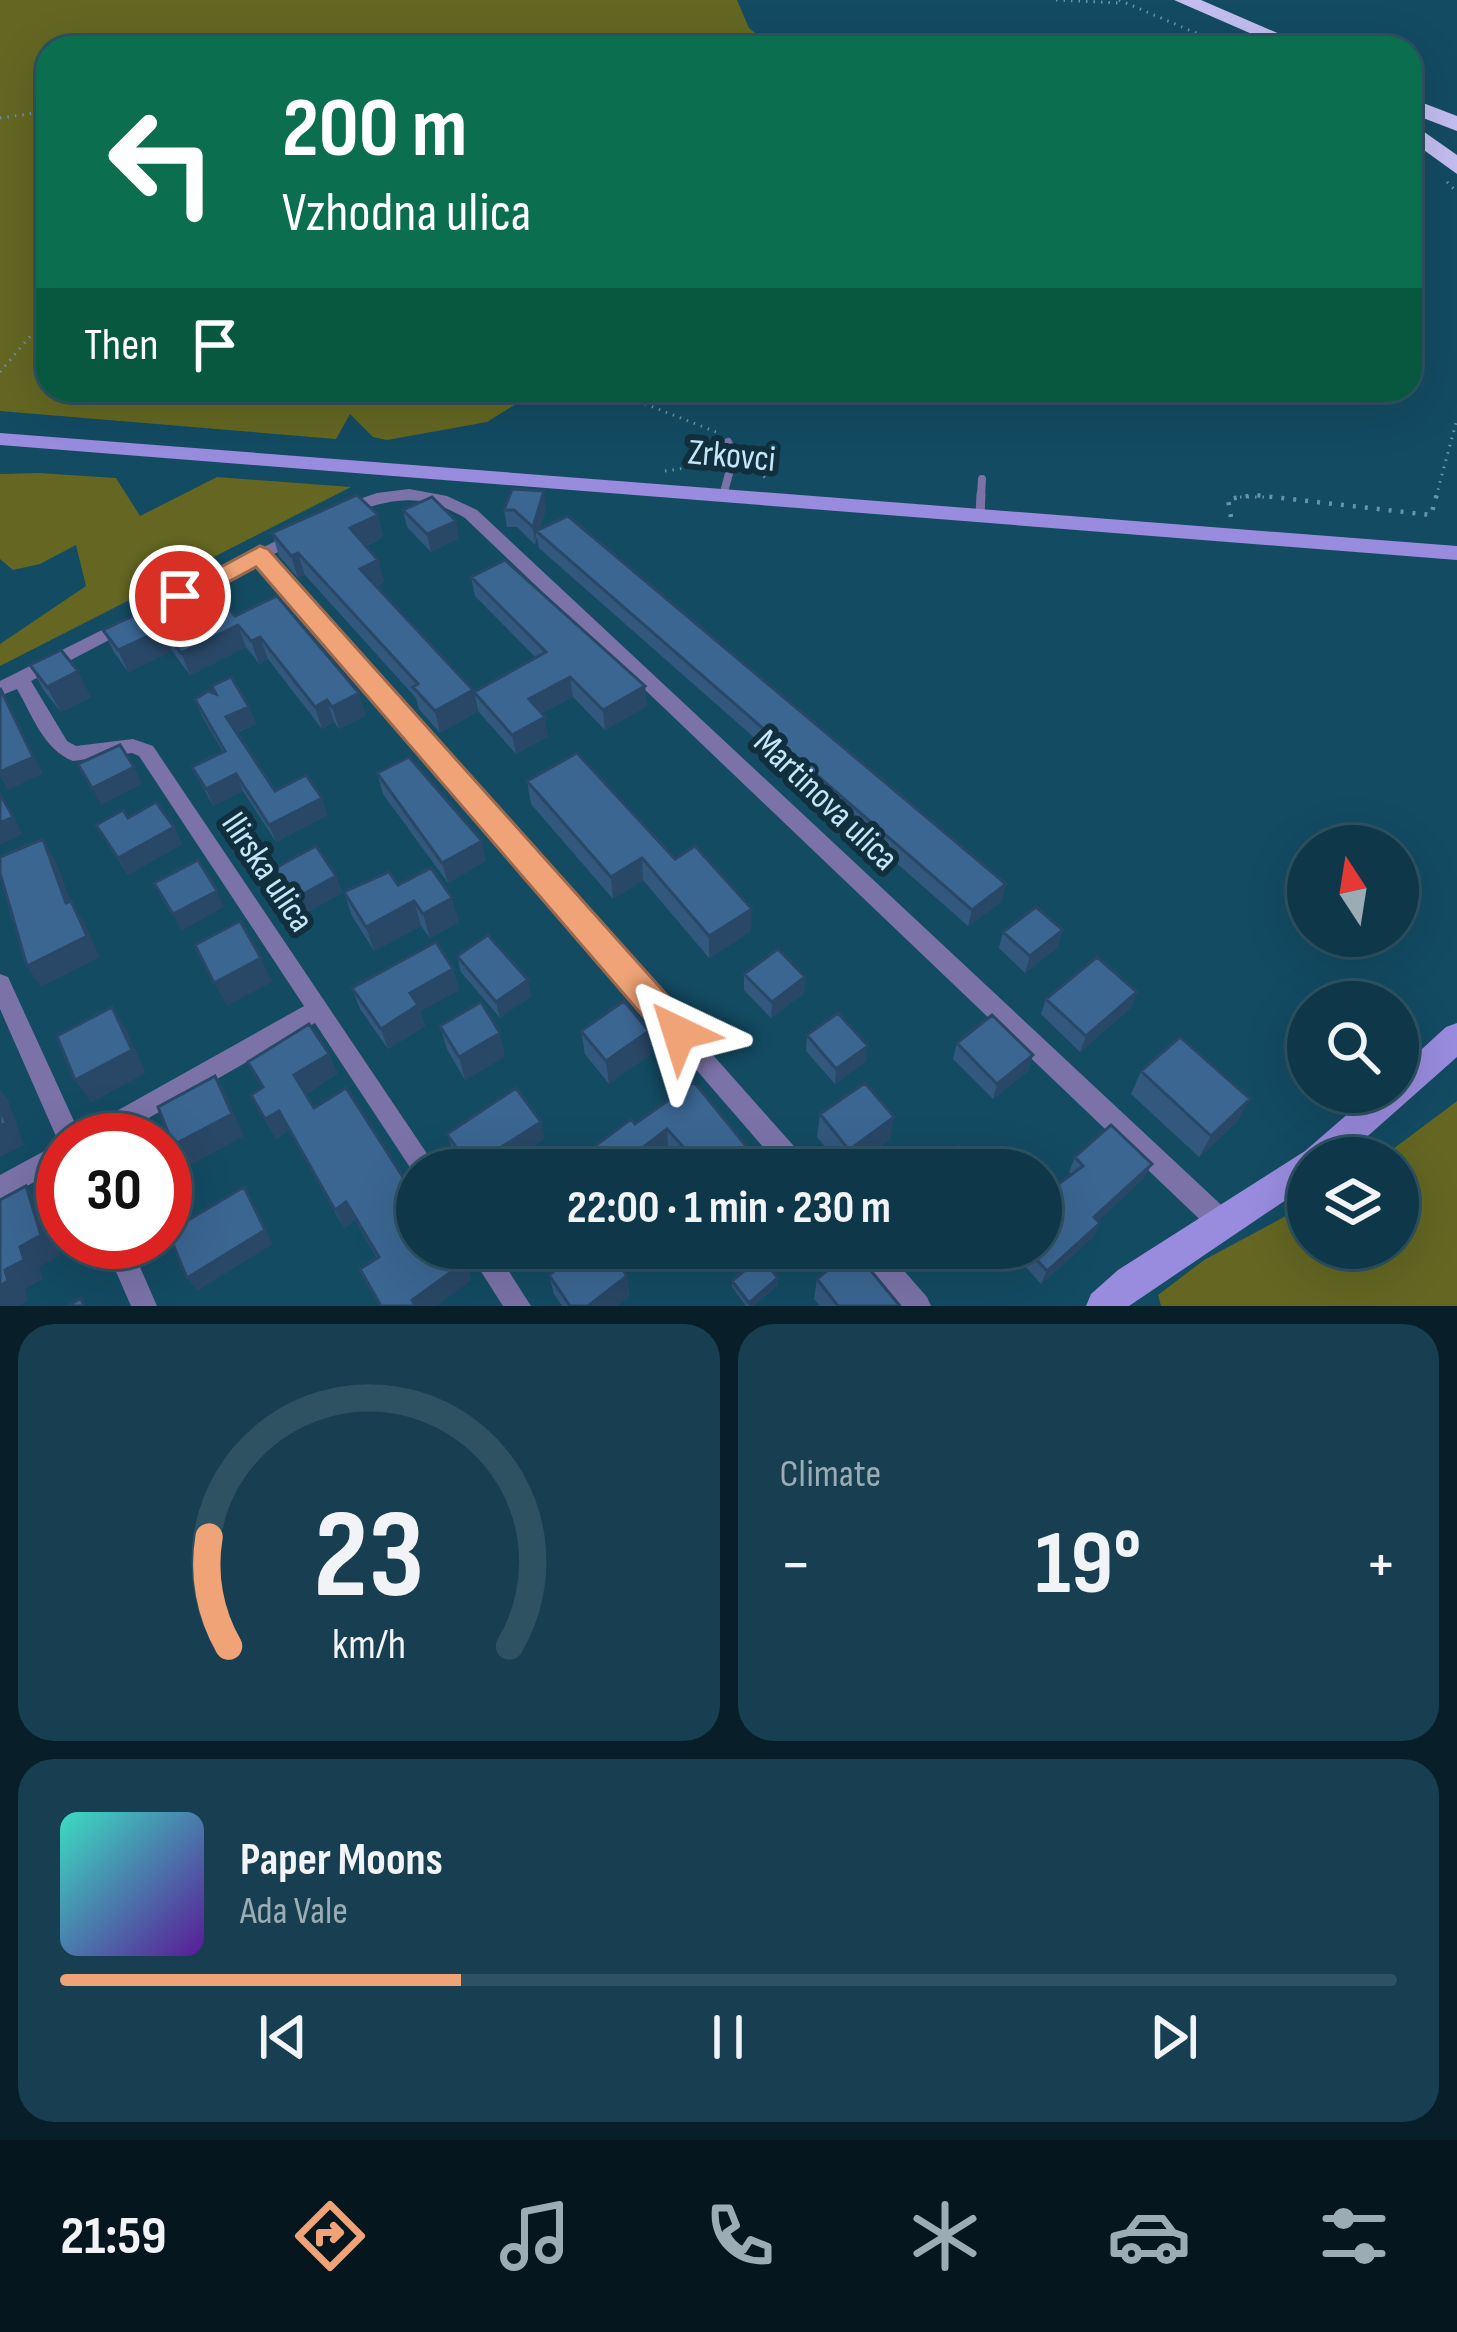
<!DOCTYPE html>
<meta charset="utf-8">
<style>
body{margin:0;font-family:"Sofia Sans Condensed",sans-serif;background:#173f51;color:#f1f3f6;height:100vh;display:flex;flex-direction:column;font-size:45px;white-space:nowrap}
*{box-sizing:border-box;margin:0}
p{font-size:39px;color:#9bacb5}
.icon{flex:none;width:66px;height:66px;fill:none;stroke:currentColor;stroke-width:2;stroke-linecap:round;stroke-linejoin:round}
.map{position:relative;height:1306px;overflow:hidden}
.drawer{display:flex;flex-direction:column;gap:18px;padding:18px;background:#081f29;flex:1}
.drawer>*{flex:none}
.guide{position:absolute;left:36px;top:36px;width:1386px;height:366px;border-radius:36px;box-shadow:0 12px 48px #0002,0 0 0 3px #2e5262;background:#0b6e4f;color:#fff;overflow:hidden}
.needle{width:78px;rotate:348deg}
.buttons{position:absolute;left:1287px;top:825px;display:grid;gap:24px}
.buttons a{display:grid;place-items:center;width:132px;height:132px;border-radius:50%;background:#0e384a;box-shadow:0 12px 48px #0002,0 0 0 3px #2e5262;font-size:60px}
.speed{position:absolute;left:36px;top:1113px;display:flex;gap:24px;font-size:60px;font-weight:700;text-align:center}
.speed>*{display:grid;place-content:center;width:156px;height:156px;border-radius:50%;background:#0e384a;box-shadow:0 12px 48px #0002,0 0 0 3px #2e5262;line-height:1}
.speed .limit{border:18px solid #d22;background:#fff;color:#111}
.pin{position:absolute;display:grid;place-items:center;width:102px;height:102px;color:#fff;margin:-51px;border:6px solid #fff;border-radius:50%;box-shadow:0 3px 12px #0007}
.me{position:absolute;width:132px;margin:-66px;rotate:319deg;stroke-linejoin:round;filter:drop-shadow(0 0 9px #0008)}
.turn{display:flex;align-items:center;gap:42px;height:252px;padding:0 48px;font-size:54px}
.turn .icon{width:156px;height:156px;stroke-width:2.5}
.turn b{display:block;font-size:84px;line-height:102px}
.then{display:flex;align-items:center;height:114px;padding:0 48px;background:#0003;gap:24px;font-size:45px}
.big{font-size:90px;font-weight:700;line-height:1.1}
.drawer .widget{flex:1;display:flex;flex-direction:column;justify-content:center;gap:18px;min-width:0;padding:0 42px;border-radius:36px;background:#173f51}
.drawer .dial{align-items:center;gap:0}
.dial svg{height:312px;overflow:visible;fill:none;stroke:#2e5262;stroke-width:7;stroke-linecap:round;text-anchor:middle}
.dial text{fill:#f1f3f6;stroke:none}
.song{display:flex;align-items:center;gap:36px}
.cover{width:144px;height:144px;border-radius:18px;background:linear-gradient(135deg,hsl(170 70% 55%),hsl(270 70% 35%))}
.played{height:12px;border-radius:6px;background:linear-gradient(90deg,#efa377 30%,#2e5262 30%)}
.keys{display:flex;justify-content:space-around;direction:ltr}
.heat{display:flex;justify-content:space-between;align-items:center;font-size:66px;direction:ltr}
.drawer .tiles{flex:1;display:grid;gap:18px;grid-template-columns:1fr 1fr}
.widget:last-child{grid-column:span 2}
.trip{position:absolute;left:396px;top:1149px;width:666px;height:120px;border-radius:60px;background:#0e384a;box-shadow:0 12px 48px #0002,0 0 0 3px #2e5262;font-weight:700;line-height:120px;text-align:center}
.tabs{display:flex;height:192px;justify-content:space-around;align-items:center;background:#06161e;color:#9bacb5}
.tabs .icon{width:84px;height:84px}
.tabs .on{color:#efa377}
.tabs b{font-size:54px;color:#f1f3f6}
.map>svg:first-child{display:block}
</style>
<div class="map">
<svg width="1457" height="1306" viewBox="0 0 1457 1306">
<rect width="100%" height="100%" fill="#134b63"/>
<path fill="#646622" d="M 0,0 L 737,0 L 749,28 L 764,41 L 762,48 L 48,48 L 48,390 L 539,390 L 487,422 L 387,440 L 373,437 L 350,414 L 336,439 L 0,411 Z
M 39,473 L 116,478 L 140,516 L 217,477 L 351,487 L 0,666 L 0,644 L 86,586 L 76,545 L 40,564 L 13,570 L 0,559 L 0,474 Z
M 1457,1101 L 1457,1306 L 1161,1306 L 1158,1295 L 1204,1260 L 1308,1204 L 1308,1248 L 1398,1248 L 1398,1158 L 1381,1158 Z"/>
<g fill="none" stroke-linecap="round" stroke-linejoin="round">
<path stroke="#6694a9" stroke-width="3" stroke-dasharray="1.5 6" stroke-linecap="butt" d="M 1056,0 L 1120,3
M 1119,0 L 1231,48
M 0,118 L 48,111
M 1447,182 L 1457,192
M 0,372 L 48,315
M 610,390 L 716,432
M 752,467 L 767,479
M 665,471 L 713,464
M 1240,497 L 1274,497
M 1436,497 L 1457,419"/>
<path stroke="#6694a9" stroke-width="4.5" stroke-dasharray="3 9" stroke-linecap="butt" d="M 1231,517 L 1228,499 L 1255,495 L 1431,515 L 1437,494"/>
<path stroke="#7b73a8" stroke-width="8" d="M 724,492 L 734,455 L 728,442
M 981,497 L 982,479"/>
<path stroke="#7b73a8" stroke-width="9" d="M 980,516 L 981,494"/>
<path fill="#7b73a8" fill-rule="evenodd" d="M 409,489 L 447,496 L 477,510 L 1231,1214 L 1235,1223 L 1231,1232 L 1222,1236 L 1213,1232 L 465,518 C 419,491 392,499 345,515 L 337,510 L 339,506 L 377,493 Z
M 294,532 L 302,537 L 300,541 L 270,556 L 808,1162 L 811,1170 L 783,1170 L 257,563 L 154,616 L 148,618 L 139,612 L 142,608 Z
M 124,619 L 130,621 L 133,625 L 130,629 L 31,681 L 67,741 L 76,746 L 133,739 L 153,746 L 438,1170 L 417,1170 L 417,1178 L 315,1023 L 110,1140 L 63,1140 L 63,1166 L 0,1201 L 0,1175 L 59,1143 L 0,1009 L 0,974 L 8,977 L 79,1132 L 304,1006 L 139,756 L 132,753 L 73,761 C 44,750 32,715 17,689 L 0,696 L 0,681 Z
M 103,1242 L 129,1242 L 157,1306 L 131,1306 Z
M 466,1248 L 494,1248 L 531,1306 L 503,1306 Z
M 854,1248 L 884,1248 L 927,1297 L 931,1306 L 901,1306 L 858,1257 Z"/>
<path fill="#998bde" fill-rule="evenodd" d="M 0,433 L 1457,546 L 1457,560 L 0,445 Z
M 1457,1023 L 1457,1057 L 1343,1158 L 1308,1158 L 1308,1185 L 1129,1306 L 1086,1306 L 1091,1294 L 1118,1270 L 1305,1151 L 1373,1092 L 1398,1092 L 1398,1071 L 1446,1027 Z"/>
<path fill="#c3bdf0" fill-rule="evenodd" d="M 1174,0 L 1201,0 L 1312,48 L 1284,48 Z
M 1410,98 L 1457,116 L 1457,131 L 1410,113 Z
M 1410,122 L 1457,155 L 1457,174 L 1410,140 Z"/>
</g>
<path fill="#33587e" d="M 546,508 L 540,529 L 1002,901 L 968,926 L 539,548 L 537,537 L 535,545 L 517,527 L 507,527 L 504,510 Z
M 403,510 L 459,538 L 431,552 L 407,527 Z
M 378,515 L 383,537 L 366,546 L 378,560 L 384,582 L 376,586 L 477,712 L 440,733 L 419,709 L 416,698 L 305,575 L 298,578 L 279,556 L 272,533 Z
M 471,577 L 645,686 L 647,706 L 605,730 L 573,697 L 542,713 L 548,736 L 516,754 L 478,711 L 474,692 L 536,658 L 475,596 Z
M 235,616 L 366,715 L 339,729 L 334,722 L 322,729 L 268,659 L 259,664 L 246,647 L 190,675 L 172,651 L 128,672 L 114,652 L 103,630 L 179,619 Z
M 30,665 L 91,697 L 61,712 L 44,691 Z
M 212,686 L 249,707 L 256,724 L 236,733 L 275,791 L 328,815 L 276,842 L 243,791 L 213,806 L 192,767 L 223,752 L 202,716 L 195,699 L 214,693 Z
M 377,773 L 486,861 L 448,883 L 383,794 Z
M 527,781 L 675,859 L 751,931 L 709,958 L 643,880 L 613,899 L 531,804 Z
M 96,825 L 174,827 L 182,844 L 128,875 Z
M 266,873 L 336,876 L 342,893 L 292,921 L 273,889 Z
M 398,885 L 459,922 L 430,938 L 421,926 L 374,951 L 352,916 L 344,892 Z
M 1003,932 L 1058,947 L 1025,973 L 999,948 Z
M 457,956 L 531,996 L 500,1018 L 461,972 Z
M 453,969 L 459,990 L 420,1011 L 425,1026 L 388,1049 L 360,1009 L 352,988 Z
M 744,974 L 805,977 L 804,993 L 771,1018 L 744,990 Z
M 1137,992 L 1131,1008 L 1080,1052 L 1041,1014 L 1046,999 Z
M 440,1026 L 505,1056 L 465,1080 L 447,1049 Z
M 581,1031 L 649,1031 L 651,1054 L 609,1084 L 585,1054 Z
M 807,1035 L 866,1061 L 835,1084 L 806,1051 Z
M 957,1043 L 1033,1055 L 1028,1071 L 993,1099 L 953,1059 Z
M 329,1054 L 337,1074 L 306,1094 L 314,1108 L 417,1248 L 465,1262 L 471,1280 L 436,1306 L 380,1306 L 360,1269 L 377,1258 L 355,1220 L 344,1228 L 289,1130 L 276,1139 L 251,1095 L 262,1088 L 248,1062 Z
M 1141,1071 L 1237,1122 L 1199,1157 L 1131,1094 Z
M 694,1082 L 751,1152 L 768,1170 L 689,1170 L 668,1146 L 578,1159 L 635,1124 Z
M 820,1114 L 890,1139 L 848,1170 L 844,1170 L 817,1137 Z
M 447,1134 L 545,1138 L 496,1170 L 466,1170 L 453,1150 Z
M 1075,1157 L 1144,1178 L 1098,1221 L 1100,1223 L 1093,1237 L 1041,1284 L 1009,1248 L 1041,1248 L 1071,1174 L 1069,1172 Z
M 910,1248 L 931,1248 L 918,1258 Z
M 549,1275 L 627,1276 L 629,1296 L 616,1306 L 562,1306 L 554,1294 Z
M 817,1279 L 900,1306 L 820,1306 L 814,1299 Z
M 732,1281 L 778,1285 L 753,1306 L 746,1306 L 732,1287 Z"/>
<path fill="#294766" d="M 544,491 L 546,508 L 539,533 L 536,531 L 535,545 L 533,527 Z
M 378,515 L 383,537 L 356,550 L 350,528 Z
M 456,521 L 459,538 L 431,552 L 427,534 Z
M 298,553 L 305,575 L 298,578 L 291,556 Z
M 378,560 L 384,582 L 365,591 L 360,569 Z
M 238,625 L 246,647 L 190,675 L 181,653 Z
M 163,629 L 172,651 L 128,672 L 118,650 Z
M 260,637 L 268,659 L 259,664 L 251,641 Z
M 78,671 L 91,697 L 61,712 L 47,687 Z
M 570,677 L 573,697 L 532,718 L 529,699 Z
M 645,686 L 647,706 L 605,730 L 603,710 Z
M 0,688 L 43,774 L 8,790 L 0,776 Z
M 473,690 L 477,712 L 440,733 L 435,711 Z
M 359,693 L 366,715 L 339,729 L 332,707 Z
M 327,700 L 334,722 L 322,729 L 315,707 Z
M 249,707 L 256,724 L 232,734 L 226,717 Z
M 545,717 L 548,736 L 516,754 L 512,735 Z
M 134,767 L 142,784 L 101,805 L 92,788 Z
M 236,774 L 243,791 L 213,806 L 206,789 Z
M 0,794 L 23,834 L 0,845 Z
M 322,798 L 328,815 L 276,842 L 269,825 Z
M 174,827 L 182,844 L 128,875 L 118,858 Z
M 43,839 L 56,861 L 79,924 L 66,903 Z
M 482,841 L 486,861 L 448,883 L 442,863 Z
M 642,858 L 643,880 L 613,899 L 611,877 Z
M 336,876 L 342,893 L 292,921 L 285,904 Z
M 1006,884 L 1002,901 L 968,926 L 972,910 Z
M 217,891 L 224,907 L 181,931 L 173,914 Z
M 452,898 L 459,922 L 430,938 L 423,914 Z
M 71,901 L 84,922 L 100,957 L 41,987 L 27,966 Z
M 414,901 L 421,926 L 374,951 L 366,927 Z
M 752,909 L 751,931 L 709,958 L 709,936 Z
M 1063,930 L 1058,947 L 1025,973 L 1030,956 Z
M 261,958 L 272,982 L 227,1006 L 214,983 Z
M 453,969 L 459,990 L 420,1011 L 425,1026 L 388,1049 L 381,1029 L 410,993 Z
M 805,977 L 804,993 L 771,1018 L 772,1002 Z
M 528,980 L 531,996 L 500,1018 L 496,1002 Z
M 1137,992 L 1131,1008 L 1080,1052 L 1086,1036 Z
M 112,1007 L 127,1031 L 146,1073 L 91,1103 L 75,1080 Z
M 649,1031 L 651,1054 L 609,1084 L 606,1061 Z
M 500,1033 L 505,1056 L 465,1080 L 459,1057 Z
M 868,1046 L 866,1061 L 835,1084 L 836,1069 Z
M 329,1054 L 337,1074 L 304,1095 L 294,1075 Z
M 1033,1055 L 1028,1071 L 993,1099 L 997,1084 Z
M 215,1076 L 228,1099 L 244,1136 L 187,1167 L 173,1145 Z
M 0,1089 L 8,1099 L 24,1145 L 0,1157 Z
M 1250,1099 L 1237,1122 L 1199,1157 L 1211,1136 Z
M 279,1111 L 289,1130 L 276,1139 L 265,1119 Z
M 894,1117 L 890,1139 L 846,1170 L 849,1150 Z
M 541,1122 L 545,1138 L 496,1170 L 471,1170 L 470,1167 Z
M 667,1129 L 668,1146 L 637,1170 L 613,1170 Z
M 1152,1164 L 1144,1178 L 1088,1231 L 1094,1217 Z
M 26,1186 L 45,1207 L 60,1255 L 39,1267 L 43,1279 L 25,1289 L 28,1301 L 19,1306 L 0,1306 L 0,1286 L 5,1270 L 20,1247 Z
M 244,1187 L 273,1244 L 197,1291 L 187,1278 Z
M 346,1202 L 355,1220 L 344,1228 L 335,1210 Z
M 1100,1223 L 1093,1237 L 1041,1284 L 1047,1271 Z
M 921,1248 L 931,1248 L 918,1258 Z
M 465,1262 L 471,1280 L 436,1306 L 415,1306 L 412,1300 Z
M 627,1276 L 629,1296 L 616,1306 L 588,1306 Z
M 778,1278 L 778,1285 L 753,1306 L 749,1306 L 749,1303 Z"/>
<path fill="#3b6692" stroke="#294766" stroke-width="3" d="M 512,489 L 544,491 L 533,527 L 514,510 L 504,510 Z
M 357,495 L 378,515 L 350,528 L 378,560 L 360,569 L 473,690 L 435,711 L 413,687 L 418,684 L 298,553 L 291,556 L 272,533 Z
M 432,497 L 456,521 L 427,534 L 403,510 Z
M 568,516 L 1006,884 L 972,910 L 536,531 Z
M 505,560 L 645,686 L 603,710 L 570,677 L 529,699 L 545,717 L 512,735 L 474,692 L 546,652 L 471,577 Z
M 277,596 L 359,693 L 332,707 L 327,700 L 315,707 L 260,637 L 251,641 L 238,625 L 181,653 L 163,629 L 118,650 L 103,630 L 165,601 L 179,619 L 226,604 L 235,616 Z
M 61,650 L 78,671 L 47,687 L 30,665 Z
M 231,677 L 249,707 L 226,717 L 275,791 L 306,775 L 322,798 L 269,825 L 236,774 L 206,789 L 192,767 L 225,751 L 195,699 L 208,691 L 216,694 L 212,686 Z
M 0,688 L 33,757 L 0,772 Z
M 120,745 L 134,767 L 92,788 L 78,764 Z
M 577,753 L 675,859 L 695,846 L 752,909 L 709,936 L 642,858 L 611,877 L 527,781 Z
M 409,757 L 482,841 L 442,863 L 377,773 Z
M 0,794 L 13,817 L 0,823 Z
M 156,802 L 174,827 L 118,858 L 96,825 L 123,810 L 128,818 Z
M 43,839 L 66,903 L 71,901 L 87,936 L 27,966 L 0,873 L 0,857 Z
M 316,846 L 336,876 L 285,904 L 266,873 Z
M 198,860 L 217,891 L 173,914 L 154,883 Z
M 431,868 L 452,898 L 423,914 L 414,901 L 366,927 L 344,892 L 389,872 L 398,885 Z
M 1036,907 L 1063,930 L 1030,956 L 1003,932 Z
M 240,921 L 261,958 L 214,983 L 195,945 Z
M 488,935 L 528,980 L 496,1002 L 457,956 Z
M 436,942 L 453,969 L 410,993 L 418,1005 L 381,1029 L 352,988 Z
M 778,949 L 805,977 L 772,1002 L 744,974 Z
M 1097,957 L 1137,992 L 1086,1036 L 1046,999 Z
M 624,1001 L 649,1031 L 606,1061 L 581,1031 Z
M 481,1002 L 500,1033 L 459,1057 L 440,1026 Z
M 112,1007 L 132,1050 L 75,1080 L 57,1036 Z
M 838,1013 L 868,1046 L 836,1069 L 807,1035 Z
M 992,1015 L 1033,1055 L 997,1084 L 957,1043 Z
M 309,1024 L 329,1054 L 294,1075 L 314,1108 L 346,1088 L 417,1199 L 417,1248 L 456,1248 L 465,1262 L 412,1300 L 416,1306 L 381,1306 L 360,1269 L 379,1257 L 346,1202 L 335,1210 L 279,1111 L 265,1119 L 251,1095 L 263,1087 L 248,1062 Z
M 1180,1037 L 1250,1099 L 1211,1136 L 1141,1071 Z
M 215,1076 L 232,1114 L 173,1145 L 158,1107 Z
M 694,1082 L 751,1152 L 755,1148 L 769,1163 L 763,1168 L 765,1170 L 704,1170 L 667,1129 L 613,1170 L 538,1170 L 571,1148 L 578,1159 L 631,1119 L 635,1124 Z
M 865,1083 L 894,1117 L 849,1150 L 820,1114 Z
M 516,1088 L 541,1122 L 470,1167 L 447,1134 Z
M 0,1106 L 6,1123 L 0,1126 Z
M 1111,1125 L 1152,1164 L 1094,1217 L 1100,1223 L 1047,1271 L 1026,1248 L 1041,1248 L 1041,1197 L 1083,1166 L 1075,1157 Z
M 958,1146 L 979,1170 L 926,1170 Z
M 26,1186 L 41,1235 L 20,1247 L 24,1260 L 5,1270 L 8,1281 L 0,1286 L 0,1200 Z
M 244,1187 L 265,1230 L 187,1278 L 168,1232 Z
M 585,1248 L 607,1248 L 627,1276 L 588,1306 L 570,1306 L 549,1275 Z
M 853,1249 L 900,1306 L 838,1306 L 817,1279 Z
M 761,1257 L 778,1278 L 749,1303 L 732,1281 Z
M 81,1298 L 84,1306 L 68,1306 Z"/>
<path fill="#efa377" stroke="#9b6a4d" stroke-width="3" d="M 260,546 L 268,549 L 691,1022 L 696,1033 L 691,1044 L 679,1049 L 667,1044 L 256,567 L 189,603 L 180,605 L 167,596 Z"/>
<g text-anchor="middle" stroke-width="12" stroke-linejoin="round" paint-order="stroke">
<g font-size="36" fill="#c5e7f9" stroke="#122f3d">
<text transform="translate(732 454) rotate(5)" y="13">Zrkovci</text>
<text transform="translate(827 799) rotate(44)" y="13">Martinova ulica</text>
<text transform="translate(269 871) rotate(56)" y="13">Ilirska ulica</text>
</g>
</g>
</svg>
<div class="buttons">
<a><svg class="needle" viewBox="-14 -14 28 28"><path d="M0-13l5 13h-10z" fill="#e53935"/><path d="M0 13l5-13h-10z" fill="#9bacb5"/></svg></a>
<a><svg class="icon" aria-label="search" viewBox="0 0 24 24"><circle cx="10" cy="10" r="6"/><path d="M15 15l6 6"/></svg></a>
<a><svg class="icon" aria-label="layers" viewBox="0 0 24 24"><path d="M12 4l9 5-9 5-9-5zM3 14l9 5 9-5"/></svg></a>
</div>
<div class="speed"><div class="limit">30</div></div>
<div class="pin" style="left:180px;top:596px;background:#d93025"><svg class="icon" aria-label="arrive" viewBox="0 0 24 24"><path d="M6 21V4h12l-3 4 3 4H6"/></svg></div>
<svg class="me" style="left:679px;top:1033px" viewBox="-20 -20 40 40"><path d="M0-17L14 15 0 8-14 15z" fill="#efa377" stroke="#fff" stroke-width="4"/></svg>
<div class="trip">22:00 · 1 min · 230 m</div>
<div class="guide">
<div class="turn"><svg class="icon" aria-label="left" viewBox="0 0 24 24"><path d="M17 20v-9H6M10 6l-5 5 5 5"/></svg><div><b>200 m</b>Vzhodna ulica</div></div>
<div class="then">Then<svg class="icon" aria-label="arrive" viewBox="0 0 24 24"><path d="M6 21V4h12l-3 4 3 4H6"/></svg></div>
</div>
</div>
<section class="drawer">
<div class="tiles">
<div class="widget dial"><svg viewBox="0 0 100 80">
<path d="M14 69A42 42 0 1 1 86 69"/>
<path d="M14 69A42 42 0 0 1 9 41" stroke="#efa377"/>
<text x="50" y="56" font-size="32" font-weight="700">23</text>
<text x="50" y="72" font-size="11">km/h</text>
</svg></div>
<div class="widget"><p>Climate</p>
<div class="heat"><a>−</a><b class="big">19°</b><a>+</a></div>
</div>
<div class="widget">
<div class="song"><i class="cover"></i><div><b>Paper Moons</b><p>Ada Vale</p></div></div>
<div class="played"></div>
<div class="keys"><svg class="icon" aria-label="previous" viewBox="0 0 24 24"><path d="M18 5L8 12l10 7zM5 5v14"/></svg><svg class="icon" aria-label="pause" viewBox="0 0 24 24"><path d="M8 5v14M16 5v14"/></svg><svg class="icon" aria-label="next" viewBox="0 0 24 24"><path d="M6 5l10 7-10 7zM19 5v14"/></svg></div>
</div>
</div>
</section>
<nav class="tabs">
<b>21:59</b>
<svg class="icon on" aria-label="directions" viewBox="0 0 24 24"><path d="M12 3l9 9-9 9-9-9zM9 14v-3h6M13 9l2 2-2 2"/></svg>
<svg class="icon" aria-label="music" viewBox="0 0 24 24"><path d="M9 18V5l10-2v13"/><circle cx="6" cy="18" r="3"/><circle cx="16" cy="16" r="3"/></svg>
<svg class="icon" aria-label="phone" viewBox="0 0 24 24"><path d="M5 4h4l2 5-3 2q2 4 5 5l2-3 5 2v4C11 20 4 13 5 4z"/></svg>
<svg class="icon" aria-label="climate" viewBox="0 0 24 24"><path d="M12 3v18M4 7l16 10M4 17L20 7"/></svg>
<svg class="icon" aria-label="car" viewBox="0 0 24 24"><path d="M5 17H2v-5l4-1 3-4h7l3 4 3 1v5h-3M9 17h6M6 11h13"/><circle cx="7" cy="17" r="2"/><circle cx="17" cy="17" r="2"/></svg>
<svg class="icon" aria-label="filters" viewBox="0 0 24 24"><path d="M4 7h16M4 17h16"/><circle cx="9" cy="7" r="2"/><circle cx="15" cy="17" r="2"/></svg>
</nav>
